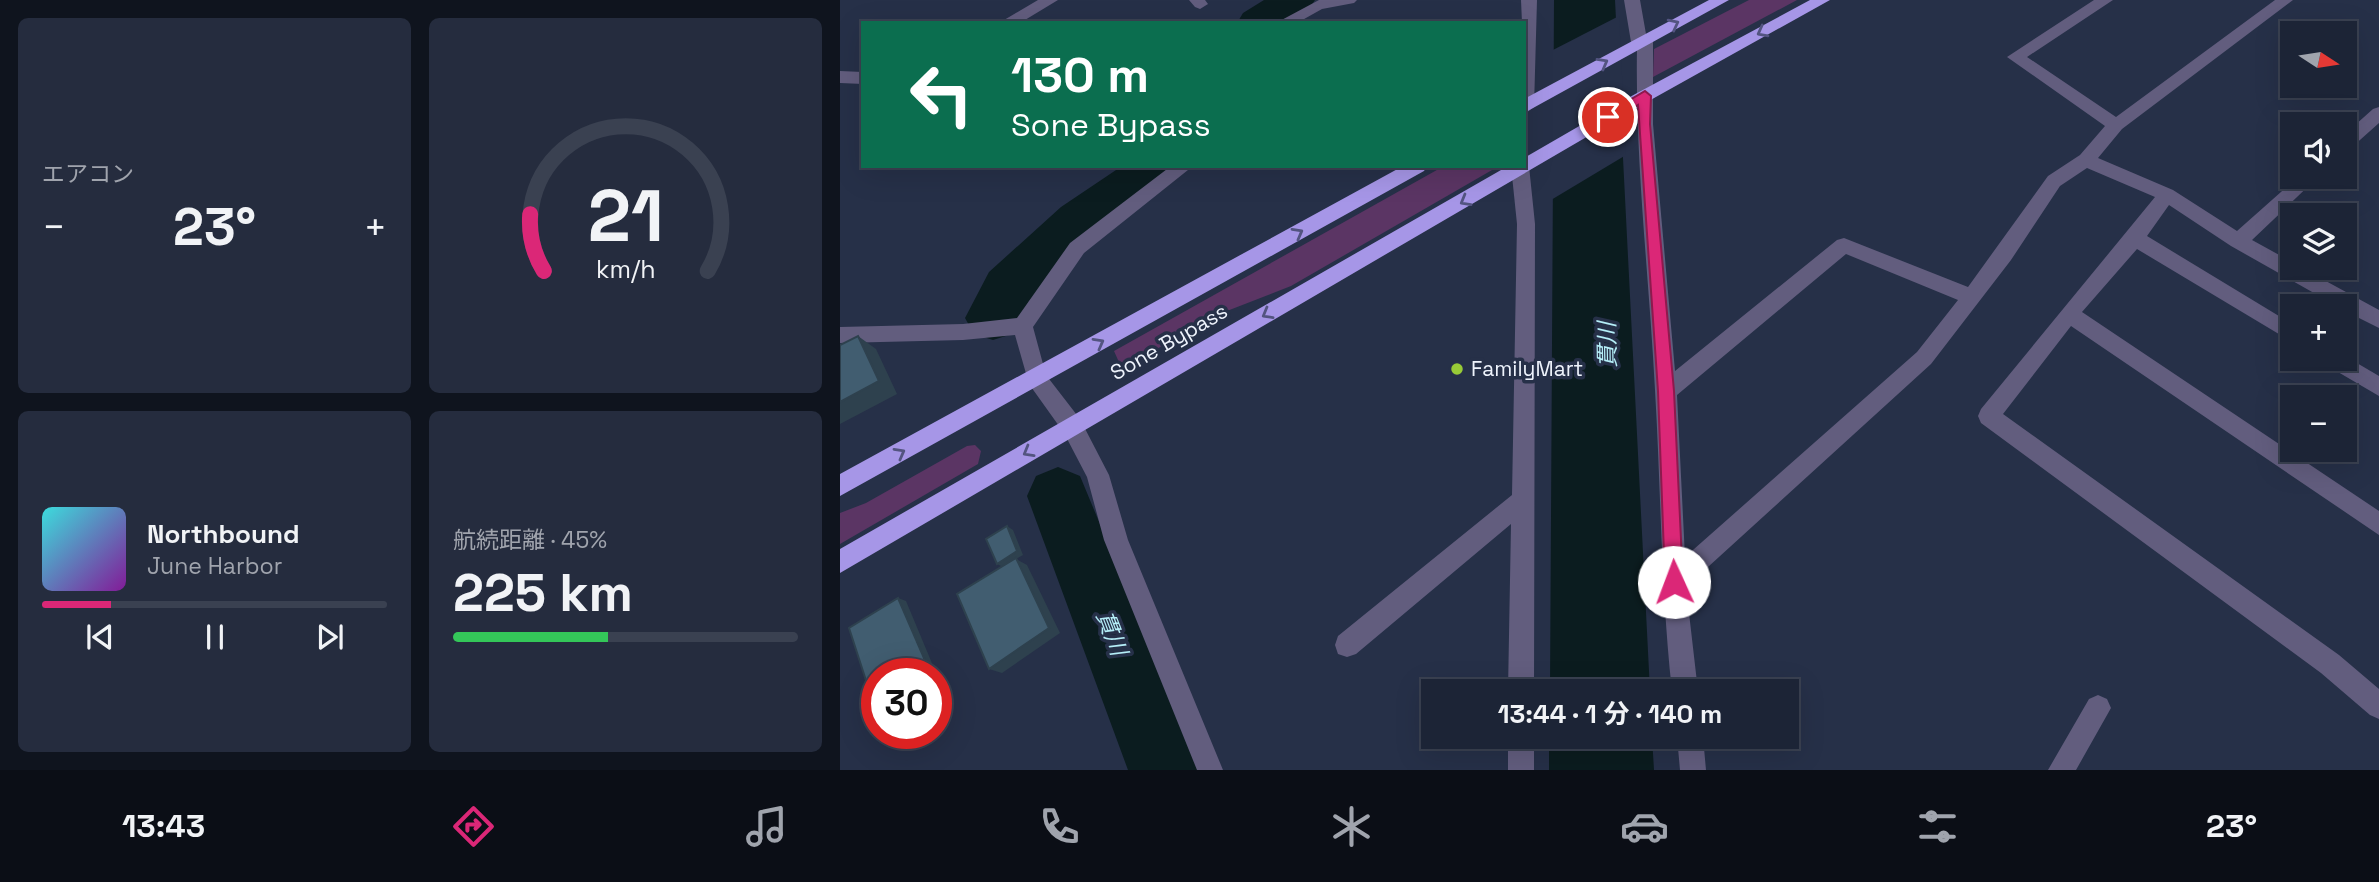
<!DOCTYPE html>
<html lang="ja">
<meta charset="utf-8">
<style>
body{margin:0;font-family:"Space Grotesk","Noto Sans JP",sans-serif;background:#252c3e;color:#f1f3f6;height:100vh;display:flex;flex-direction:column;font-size:26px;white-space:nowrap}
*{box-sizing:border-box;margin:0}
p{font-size:23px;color:#a0a4ad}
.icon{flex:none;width:38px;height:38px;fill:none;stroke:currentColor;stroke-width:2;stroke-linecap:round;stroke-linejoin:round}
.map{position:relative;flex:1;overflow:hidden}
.panel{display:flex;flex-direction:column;gap:18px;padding:18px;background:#0f141e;width:840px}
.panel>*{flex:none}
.top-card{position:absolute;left:21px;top:21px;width:665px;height:147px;border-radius:0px;box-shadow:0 7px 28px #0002,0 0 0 2px #3a4151;background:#0b6e4f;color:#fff;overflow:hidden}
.needle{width:46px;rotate:102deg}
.fabs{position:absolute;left:1440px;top:21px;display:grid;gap:14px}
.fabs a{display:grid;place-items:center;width:77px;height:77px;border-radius:0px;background:#1c2436;box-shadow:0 7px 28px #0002,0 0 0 2px #3a4151;font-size:35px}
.speed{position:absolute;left:21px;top:658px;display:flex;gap:14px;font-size:35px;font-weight:700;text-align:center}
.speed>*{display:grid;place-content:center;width:91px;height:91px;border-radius:50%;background:#1c2436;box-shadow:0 7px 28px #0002,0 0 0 2px #3a4151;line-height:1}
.speed .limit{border:10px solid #d22;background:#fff;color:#111}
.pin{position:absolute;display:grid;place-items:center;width:60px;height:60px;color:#fff;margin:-30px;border:4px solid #fff;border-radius:50%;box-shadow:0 2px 7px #0007}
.me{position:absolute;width:77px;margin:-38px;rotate:358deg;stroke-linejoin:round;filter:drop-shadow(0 0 5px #0008)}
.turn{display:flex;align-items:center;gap:24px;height:147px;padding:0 35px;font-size:32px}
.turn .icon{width:91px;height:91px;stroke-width:2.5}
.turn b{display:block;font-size:49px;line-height:60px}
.big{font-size:52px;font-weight:700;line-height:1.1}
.panel .card{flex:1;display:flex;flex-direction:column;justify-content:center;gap:10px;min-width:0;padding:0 24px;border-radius:10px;background:#252c3e}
.panel .dial{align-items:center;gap:0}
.dial svg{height:182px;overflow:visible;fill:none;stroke:#3a4151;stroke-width:7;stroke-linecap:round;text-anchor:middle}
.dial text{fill:#f1f3f6;stroke:none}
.song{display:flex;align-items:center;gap:21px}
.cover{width:84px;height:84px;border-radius:10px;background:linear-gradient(135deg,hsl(180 70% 55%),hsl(290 70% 35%))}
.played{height:7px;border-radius:4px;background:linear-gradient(90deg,#db2777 20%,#3a4151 20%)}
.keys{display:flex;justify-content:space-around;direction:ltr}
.heat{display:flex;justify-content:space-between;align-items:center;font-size:38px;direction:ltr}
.charge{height:10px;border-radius:5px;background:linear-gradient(90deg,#34c759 45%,#3a4151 0)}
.panel .tiles{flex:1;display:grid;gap:18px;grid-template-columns:repeat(2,1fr)}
.trip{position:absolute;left:581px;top:679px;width:378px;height:70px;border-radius:0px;background:#1c2436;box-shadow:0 7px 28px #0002,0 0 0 2px #3a4151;font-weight:700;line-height:70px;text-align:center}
.tabs{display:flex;height:112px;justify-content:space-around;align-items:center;background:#0b0e16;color:#a0a4ad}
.tabs .icon{width:49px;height:49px}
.tabs .active{color:#db2777}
.tabs b{font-size:32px;color:#f1f3f6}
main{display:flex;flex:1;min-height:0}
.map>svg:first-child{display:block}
</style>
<main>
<section class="panel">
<div class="tiles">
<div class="card"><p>エアコン</p>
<div class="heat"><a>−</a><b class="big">23°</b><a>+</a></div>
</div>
<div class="card dial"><svg viewBox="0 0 100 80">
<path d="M14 69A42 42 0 1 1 86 69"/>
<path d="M14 69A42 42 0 0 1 8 44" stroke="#db2777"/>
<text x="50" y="56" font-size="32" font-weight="700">21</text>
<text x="50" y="72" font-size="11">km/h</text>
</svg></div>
<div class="card">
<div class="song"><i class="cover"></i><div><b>Northbound</b><p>June Harbor</p></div></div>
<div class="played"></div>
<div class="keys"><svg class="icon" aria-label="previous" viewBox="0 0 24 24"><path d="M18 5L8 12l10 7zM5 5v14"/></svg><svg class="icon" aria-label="pause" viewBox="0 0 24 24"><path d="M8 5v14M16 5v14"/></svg><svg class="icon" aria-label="next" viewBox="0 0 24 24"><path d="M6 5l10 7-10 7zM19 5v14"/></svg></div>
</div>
<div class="card"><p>航続距離 · 45%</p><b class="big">225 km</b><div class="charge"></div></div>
</div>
</section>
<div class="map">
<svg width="1539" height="770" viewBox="0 0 1539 770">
<rect width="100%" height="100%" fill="#263048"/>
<path fill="#5b3564" d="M 909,0 L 957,0 L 813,77 L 814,49 Z
M 604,166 L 659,166 L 451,286 L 374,316 L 282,369 L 274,351 Z
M 135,445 L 141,451 L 138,464 L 0,544 L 0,513 L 26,503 L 127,446 Z"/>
<path fill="#0b1c1f" d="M 714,0 L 775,0 L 810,691 L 710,691 Z
M 709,737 L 812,737 L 814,770 L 709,770 Z"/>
<path fill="#263048" d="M 779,16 L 786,155 L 711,200 L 711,51 Z"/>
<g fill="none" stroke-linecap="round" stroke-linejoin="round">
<path fill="#0b1c1f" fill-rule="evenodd" d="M 424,0 L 475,0 C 456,30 428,23 397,23 L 403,13 Z
M 282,166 L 342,166 L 335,179 L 257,235 L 189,301 L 172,334 L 153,340 L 134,334 L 125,318 L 149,272 L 221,207 Z
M 218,467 L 240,476 L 362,770 L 288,770 L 187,496 L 196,476 Z"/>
<path fill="#625d7e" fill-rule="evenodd" d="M 198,0 L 218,0 L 180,23 L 159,23 Z
M 349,0 L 365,0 L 368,4 L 360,9 L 355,7 Z
M 479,0 L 517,0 L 514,3 L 482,9 L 457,23 L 436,23 Z
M 681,0 L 697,0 L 694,107 L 686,113 Z
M 784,0 L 800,0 L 806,34 L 813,39 L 813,124 L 835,371 L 997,240 L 1004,238 L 1128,287 L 1208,176 L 1240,155 L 1265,126 L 1167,57 L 1254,0 L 1273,0 L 1187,57 L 1276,117 L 1435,0 L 1453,0 L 1282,129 L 1258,158 L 1333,190 L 1397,231 L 1458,177 L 1478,177 L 1412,240 L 1452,262 L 1452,268 L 1462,268 L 1539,310 L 1539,328 L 1505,311 L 1505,306 L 1497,306 L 1391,246 L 1329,205 L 1307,236 L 1452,324 L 1452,342 L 1297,249 L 1242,312 L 1539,511 L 1539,535 L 1231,326 L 1163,414 L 1499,655 L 1539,689 L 1539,719 L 1530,715 L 1481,673 L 1141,423 L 1138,416 L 1141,409 L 1315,197 L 1247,168 L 1220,186 L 1171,260 L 1091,364 L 846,587 L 858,691 L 832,691 C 821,591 821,491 815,390 C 809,275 795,162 797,47 L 791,42 ZM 1006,254 L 1118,300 L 1077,352 L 845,557 L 837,395 Z
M 0,71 L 23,72 L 23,84 L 0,83 Z
M 1539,107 L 1539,123 L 1511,148 L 1505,150 L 1505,134 L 1533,109 Z
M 684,161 L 689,166 L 695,224 L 694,691 L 668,691 L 671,524 L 516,654 L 507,657 L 498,654 L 495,645 L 498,636 L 672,495 L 677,224 L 671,166 L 684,166 Z
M 331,166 L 353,166 L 244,253 L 193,327 L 206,375 L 240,419 L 269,475 L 288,540 L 383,770 L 357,770 L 264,540 L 247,477 L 224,433 L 189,384 L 175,335 L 123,340 L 0,343 L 0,327 L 123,324 L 177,318 L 230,243 Z
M 1505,356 L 1539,376 L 1539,396 L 1486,365 L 1483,359 L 1505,359 Z
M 1258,695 L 1267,699 L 1271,708 L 1236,770 L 1208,770 L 1249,699 Z
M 668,737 L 694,737 L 694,770 L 668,770 Z
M 837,737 L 863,737 L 866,770 L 840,770 Z"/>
<path fill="#a696e7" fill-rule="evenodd" d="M 869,0 L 889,0 L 684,113 L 684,99 Z
M 970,0 L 990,0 L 798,107 L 0,573 L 0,549 L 668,166 L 684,166 L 684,158 L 786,99 Z
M 563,166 L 587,166 L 584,171 L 0,496 L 0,474 Z"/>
</g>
<path fill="#2e414e" d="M 18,336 L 36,349 L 57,394 L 0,424 L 0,402 Z
M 167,526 L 173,530 L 183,555 L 176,559 L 187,565 L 220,633 L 162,673 L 149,669 L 163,567 L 157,564 Z
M 58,598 L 66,601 L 94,668 L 85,674 L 74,674 Z"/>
<path fill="#415d70" stroke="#2e414e" stroke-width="2" d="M 18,336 L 39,381 L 0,402 L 0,345 Z
M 167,526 L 177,551 L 157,564 L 146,539 Z
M 176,558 L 209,628 L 149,669 L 117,594 Z
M 58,598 L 87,665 L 74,674 L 37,674 L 37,697 L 32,699 L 9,628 Z"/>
<defs><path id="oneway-chevron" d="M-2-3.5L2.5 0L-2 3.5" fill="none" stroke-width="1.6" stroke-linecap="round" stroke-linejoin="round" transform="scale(1.75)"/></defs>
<g stroke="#535480">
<use href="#oneway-chevron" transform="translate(834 24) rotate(-27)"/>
<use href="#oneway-chevron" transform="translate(922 32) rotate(152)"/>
<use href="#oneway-chevron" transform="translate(763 63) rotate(-29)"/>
<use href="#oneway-chevron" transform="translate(625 201) rotate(150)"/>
<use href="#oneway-chevron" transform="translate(458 233) rotate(-29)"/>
<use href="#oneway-chevron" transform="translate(427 314) rotate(150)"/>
<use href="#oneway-chevron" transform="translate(259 343) rotate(-29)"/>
<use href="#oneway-chevron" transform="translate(188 452) rotate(150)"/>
<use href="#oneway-chevron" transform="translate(60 453) rotate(-29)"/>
</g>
<path fill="#db2777" stroke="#8e194d" stroke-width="2" d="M 805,91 L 811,96 L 810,124 L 834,391 L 843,582 L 840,588 L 834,590 L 828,588 L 825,582 L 818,391 L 798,105 L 772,120 L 768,121 L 761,117 Z"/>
<circle fill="#98cb37" stroke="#263048" stroke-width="2.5" cx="617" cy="369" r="7"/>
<g text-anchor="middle" stroke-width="7" stroke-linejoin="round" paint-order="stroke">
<g font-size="21" fill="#eef3fc" stroke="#263048">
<text transform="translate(329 342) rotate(-30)" y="7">Sone Bypass</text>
</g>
<g font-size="21" fill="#eef3fc" stroke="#263048" text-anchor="start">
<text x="631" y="376">FamilyMart</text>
</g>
<g font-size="23" font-style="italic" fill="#b5eef8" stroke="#263048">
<text transform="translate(767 345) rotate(-91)" y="8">貫川</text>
<text transform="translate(272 633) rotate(69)" y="8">貫川</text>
</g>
</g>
</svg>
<div class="fabs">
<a><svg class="needle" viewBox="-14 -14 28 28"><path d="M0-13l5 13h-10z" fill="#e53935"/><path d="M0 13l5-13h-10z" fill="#a0a4ad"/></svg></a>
<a><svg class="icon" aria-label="sound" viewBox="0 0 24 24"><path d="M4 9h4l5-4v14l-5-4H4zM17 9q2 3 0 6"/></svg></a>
<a><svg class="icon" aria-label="layers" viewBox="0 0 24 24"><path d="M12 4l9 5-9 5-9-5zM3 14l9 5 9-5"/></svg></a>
<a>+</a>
<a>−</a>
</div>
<div class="speed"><div class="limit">30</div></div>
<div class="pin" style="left:768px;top:117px;background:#d93025"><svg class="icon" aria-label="arrive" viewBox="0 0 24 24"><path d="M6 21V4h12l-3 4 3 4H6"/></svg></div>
<svg class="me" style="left:834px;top:582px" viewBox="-20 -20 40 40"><circle r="19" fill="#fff"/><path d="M0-13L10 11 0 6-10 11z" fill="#db2777"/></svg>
<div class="trip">13:44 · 1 分 · 140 m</div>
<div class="top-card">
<div class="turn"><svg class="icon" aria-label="left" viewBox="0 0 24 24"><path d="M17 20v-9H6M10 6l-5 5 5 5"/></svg><div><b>130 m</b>Sone Bypass</div></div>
</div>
</div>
</main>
<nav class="tabs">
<b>13:43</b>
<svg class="icon active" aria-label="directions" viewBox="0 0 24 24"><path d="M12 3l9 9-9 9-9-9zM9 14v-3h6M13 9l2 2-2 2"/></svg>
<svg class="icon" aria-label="music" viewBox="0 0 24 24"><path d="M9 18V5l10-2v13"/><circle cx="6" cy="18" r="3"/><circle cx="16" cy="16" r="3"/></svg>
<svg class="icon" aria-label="phone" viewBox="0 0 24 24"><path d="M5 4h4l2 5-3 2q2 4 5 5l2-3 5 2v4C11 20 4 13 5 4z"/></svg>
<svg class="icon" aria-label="climate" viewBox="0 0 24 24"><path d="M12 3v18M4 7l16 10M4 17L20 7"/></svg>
<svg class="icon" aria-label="car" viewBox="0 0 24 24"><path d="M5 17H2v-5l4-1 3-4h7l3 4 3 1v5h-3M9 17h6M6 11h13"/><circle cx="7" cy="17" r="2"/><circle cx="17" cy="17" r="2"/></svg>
<svg class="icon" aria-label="filters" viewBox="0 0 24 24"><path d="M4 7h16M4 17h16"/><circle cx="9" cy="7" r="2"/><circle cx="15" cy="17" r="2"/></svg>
<b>23°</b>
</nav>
